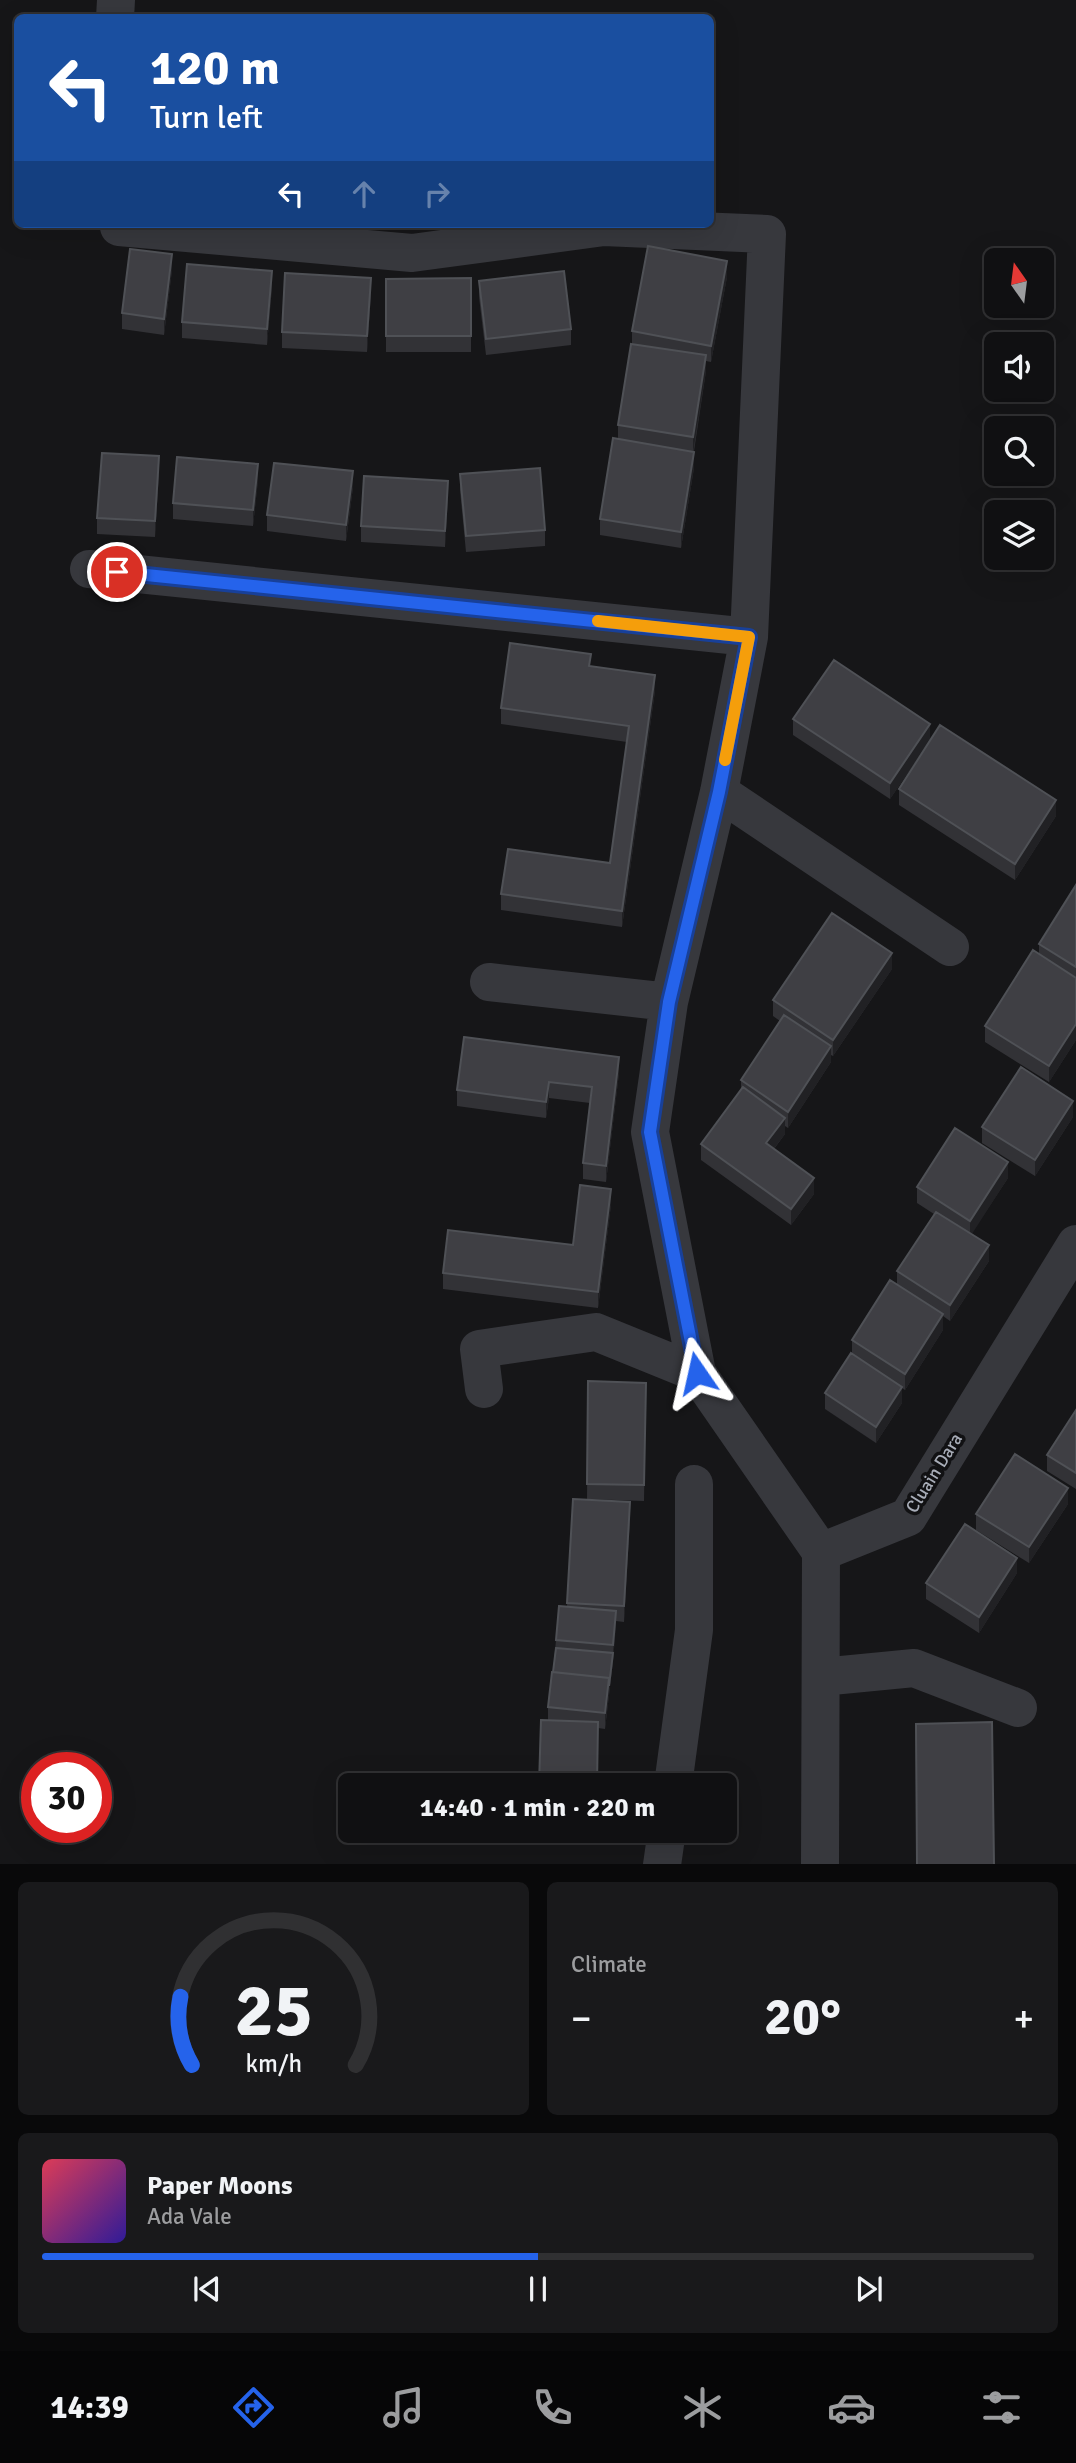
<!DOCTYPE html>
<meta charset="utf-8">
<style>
body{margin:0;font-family:Signika,sans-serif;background:#19191b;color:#f1f3f6;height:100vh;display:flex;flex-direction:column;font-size:26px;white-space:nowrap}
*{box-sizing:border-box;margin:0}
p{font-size:23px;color:#9c9d9f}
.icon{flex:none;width:38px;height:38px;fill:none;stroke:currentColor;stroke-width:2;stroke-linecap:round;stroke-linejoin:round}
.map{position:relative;height:1864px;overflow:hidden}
.details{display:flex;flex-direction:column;gap:18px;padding:18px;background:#09090a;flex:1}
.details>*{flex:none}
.guide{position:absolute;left:14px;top:14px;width:700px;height:214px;border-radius:10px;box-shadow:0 7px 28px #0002,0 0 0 2px #303032;background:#1a4fa0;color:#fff;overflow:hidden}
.needle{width:46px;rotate:346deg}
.fabs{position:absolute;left:984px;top:248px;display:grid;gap:14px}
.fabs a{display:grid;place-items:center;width:70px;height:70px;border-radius:10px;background:#101012;box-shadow:0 7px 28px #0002,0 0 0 2px #303032;font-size:35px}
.speed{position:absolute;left:21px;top:1752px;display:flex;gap:14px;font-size:35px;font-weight:700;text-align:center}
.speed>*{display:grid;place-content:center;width:91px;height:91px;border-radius:50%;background:#101012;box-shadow:0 7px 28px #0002,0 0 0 2px #303032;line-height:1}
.speed .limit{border:10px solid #d22;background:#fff;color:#111}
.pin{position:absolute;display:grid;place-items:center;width:60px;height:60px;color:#fff;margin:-30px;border:4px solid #fff;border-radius:50%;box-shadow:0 2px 7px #0007}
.me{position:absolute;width:77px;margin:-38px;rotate:349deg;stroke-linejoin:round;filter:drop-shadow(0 0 5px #0008)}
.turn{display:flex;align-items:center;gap:24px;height:147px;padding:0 21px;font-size:32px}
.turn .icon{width:91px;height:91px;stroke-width:2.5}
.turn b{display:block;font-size:49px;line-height:60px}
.lanes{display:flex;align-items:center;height:66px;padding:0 21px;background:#0003;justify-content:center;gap:35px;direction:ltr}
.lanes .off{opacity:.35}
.big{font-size:52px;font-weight:700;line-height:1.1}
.details .widget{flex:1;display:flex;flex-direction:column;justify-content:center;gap:10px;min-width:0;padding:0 24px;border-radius:10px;background:#19191b}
.details .dial{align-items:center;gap:0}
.dial svg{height:182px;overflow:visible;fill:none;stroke:#303032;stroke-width:7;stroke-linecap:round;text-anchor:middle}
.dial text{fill:#f1f3f6;stroke:none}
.song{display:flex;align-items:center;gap:21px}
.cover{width:84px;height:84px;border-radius:10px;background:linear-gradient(135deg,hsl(350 70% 55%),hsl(250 70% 35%))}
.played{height:7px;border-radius:4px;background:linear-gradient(90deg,#2563eb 50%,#303032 50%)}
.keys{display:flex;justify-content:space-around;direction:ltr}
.heat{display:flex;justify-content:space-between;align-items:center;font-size:38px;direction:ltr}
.details .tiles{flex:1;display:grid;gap:18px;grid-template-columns:1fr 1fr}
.widget:last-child{grid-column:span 2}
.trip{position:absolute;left:338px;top:1773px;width:399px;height:70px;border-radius:10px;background:#101012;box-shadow:0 7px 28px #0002,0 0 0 2px #303032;font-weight:700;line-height:70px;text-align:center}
.dock{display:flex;height:112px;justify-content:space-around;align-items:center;background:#060607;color:#9c9d9f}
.dock .icon{width:49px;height:49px}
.dock .active{color:#2563eb}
.dock b{font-size:32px;color:#f1f3f6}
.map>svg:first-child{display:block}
</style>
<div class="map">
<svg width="1076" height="1865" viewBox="0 0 1076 1865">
<rect width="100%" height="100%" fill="#161618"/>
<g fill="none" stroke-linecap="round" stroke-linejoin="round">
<path stroke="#37383d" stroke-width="38" d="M 115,18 L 116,0
M 119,227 L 412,253 L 604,227 L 767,234 L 749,637 L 719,792 L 669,1002 L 650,1132 L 697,1373 L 821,1552
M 89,569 L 749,637
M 719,792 L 950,947
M 489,982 L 669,1002
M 484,1389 L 479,1349 L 596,1332 L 697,1373
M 821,1552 L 908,1517 L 1076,1244
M 821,1677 L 914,1668 L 1018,1708
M 673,1785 L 694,1630 L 694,1484
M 662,1865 L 667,1830
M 820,1865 L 821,1552"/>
</g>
<path fill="#323236" d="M 172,270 L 164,335 L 122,329 L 122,313 Z
M 727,277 L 711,362 L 706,361 L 706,371 L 694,451 L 694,468 L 681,548 L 600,535 L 600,519 L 618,439 L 618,425 L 632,344 L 632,331 Z
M 471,278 L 471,352 L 386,352 L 386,279 Z
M 479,281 L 571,329 L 571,345 L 486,355 L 479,297 Z
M 272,287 L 267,345 L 182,338 L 182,322 Z
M 371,294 L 367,352 L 282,348 L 282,332 Z
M 159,472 L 155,537 L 97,534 L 97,518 Z
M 460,474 L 545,530 L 545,546 L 466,552 L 460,490 Z
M 258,480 L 253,526 L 173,519 L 173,503 Z
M 353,487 L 346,541 L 267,531 L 267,515 Z
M 448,497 L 445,547 L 361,542 L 361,526 Z
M 591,667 L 655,691 L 622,927 L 501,910 L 501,894 L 610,863 L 627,742 L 501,724 L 501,708 Z
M 793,719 L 930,740 L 890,799 L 793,735 Z
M 899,789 L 1056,816 L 1015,880 L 899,805 Z
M 1076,885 L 1076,1040 L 1049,1082 L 985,1042 L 985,1026 L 1039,954 L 1039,944 Z
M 892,969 L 833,1056 L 831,1055 L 831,1062 L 788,1128 L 785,1126 L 785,1134 L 774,1149 L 814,1194 L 791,1225 L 701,1160 L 701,1144 L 741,1090 L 741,1080 L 780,1021 L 773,1016 L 773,1000 Z
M 619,1073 L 606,1182 L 583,1179 L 583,1163 L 590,1103 L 549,1098 L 546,1118 L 457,1106 L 457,1090 Z
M 1073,1117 L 1035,1176 L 982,1143 L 982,1127 Z
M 1008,1178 L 971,1234 L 989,1261 L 950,1321 L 943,1316 L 943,1330 L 905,1390 L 902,1388 L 902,1403 L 876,1443 L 825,1409 L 825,1393 L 852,1353 L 852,1340 L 897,1285 L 897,1271 L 934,1214 L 917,1203 L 917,1187 Z
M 611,1205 L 598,1308 L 443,1289 L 443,1273 L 573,1245 Z
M 588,1381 L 646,1383 L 644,1501 L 587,1499 Z
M 1076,1410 L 1076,1489 L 1047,1471 L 1047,1455 Z
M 573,1499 L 630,1518 L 624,1622 L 616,1621 L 613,1661 L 605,1729 L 548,1721 L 548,1707 L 553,1672 L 556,1640 L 567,1606 Z
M 1068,1504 L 1029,1563 L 976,1530 L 976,1514 Z
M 1017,1573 L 979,1633 L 926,1599 L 926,1583 Z
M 538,1830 L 596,1830 L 596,1843 L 538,1842 Z"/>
<path fill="#212124" d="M 172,254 L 172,270 L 164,335 L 164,319 Z
M 727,261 L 727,277 L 711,362 L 711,346 Z
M 272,271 L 272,287 L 267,345 L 267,329 Z
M 371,278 L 371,294 L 367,352 L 367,336 Z
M 706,355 L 706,371 L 693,453 L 693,437 Z
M 694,452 L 694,468 L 681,548 L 681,532 Z
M 159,456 L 159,472 L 155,537 L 155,521 Z
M 258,464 L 258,480 L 253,526 L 253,510 Z
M 353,471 L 353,487 L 346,541 L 346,525 Z
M 448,481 L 448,497 L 445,547 L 445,531 Z
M 655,675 L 655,691 L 622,927 L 622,911 Z
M 930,724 L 930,740 L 890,799 L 890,783 Z
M 1056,800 L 1056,816 L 1015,880 L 1015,864 Z
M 892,953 L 892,969 L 833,1056 L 833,1040 Z
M 1076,1024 L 1076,1040 L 1049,1082 L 1049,1066 Z
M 831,1046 L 831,1062 L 788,1128 L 788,1112 Z
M 619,1057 L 619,1073 L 606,1182 L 606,1166 Z
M 549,1082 L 549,1098 L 546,1118 L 546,1102 Z
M 1073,1101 L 1073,1117 L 1035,1176 L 1035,1160 Z
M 785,1118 L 785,1134 L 766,1159 L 766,1143 Z
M 1008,1162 L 1008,1178 L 970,1237 L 970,1221 Z
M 814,1178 L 814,1194 L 791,1225 L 791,1209 Z
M 611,1189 L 611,1205 L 598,1308 L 598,1292 Z
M 989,1245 L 989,1261 L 950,1321 L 950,1305 Z
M 943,1314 L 943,1330 L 905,1390 L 905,1374 Z
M 902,1387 L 902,1403 L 876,1443 L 876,1427 Z
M 1068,1488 L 1068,1504 L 1029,1563 L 1029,1547 Z
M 630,1502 L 630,1518 L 624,1622 L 624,1606 Z
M 1017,1558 L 1017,1573 L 979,1633 L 979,1617 Z
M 616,1611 L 616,1627 L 613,1661 L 605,1729 L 605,1713 L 613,1653 Z"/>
<path fill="#3f3f44" stroke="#4f5156" stroke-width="2" d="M 648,246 L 727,261 L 711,346 L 632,331 Z
M 130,249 L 172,254 L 164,319 L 122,313 Z
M 187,264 L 272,271 L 267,329 L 182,322 Z
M 564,271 L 571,329 L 486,339 L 479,281 Z
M 285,273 L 371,278 L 367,336 L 282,332 Z
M 471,278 L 471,336 L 386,336 L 386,279 Z
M 631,344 L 706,355 L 693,437 L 618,425 Z
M 613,438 L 694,452 L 681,532 L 600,519 Z
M 102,453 L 159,456 L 155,521 L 97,518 Z
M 177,457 L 258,464 L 253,510 L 173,503 Z
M 274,463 L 353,471 L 346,525 L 267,515 Z
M 540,468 L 545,530 L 466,536 L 460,474 Z
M 364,476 L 448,481 L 445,531 L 361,526 Z
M 510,643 L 591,654 L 589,666 L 655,675 L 622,911 L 501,894 L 508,849 L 610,863 L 629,726 L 501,708 Z
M 834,660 L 930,724 L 890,783 L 793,719 Z
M 940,725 L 1056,800 L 1015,864 L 899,789 Z
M 1076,885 L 1076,967 L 1039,944 Z
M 832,913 L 892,953 L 833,1040 L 773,1000 Z
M 1033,950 L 1076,978 L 1076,1024 L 1049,1066 L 985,1026 Z
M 784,1015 L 831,1046 L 788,1112 L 741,1080 Z
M 464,1037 L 619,1057 L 606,1166 L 583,1163 L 592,1087 L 549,1082 L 546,1102 L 457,1090 Z
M 1021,1067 L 1073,1101 L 1035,1160 L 982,1127 Z
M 743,1087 L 785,1118 L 766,1143 L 814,1178 L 791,1209 L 701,1144 Z
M 955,1128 L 1008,1162 L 970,1221 L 917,1187 Z
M 580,1185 L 611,1189 L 598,1292 L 443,1273 L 448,1230 L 573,1245 Z
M 936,1212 L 989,1245 L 950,1305 L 897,1271 Z
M 890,1280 L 943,1314 L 905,1374 L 852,1340 Z
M 851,1353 L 902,1387 L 876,1427 L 825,1393 Z
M 588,1381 L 646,1383 L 644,1485 L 587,1484 Z
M 1076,1410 L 1076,1473 L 1047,1455 Z
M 1015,1454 L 1068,1488 L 1029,1547 L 976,1514 Z
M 573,1499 L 630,1502 L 624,1606 L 567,1603 Z
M 965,1524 L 1017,1558 L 979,1617 L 926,1583 Z
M 559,1606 L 616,1611 L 613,1645 L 556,1640 Z
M 556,1648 L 613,1653 L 609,1686 L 609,1678 L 553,1672 Z
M 552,1672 L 609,1678 L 605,1713 L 548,1707 Z
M 541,1720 L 598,1722 L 597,1785 L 539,1785 Z
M 992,1722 L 994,1865 L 917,1865 L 916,1724 Z"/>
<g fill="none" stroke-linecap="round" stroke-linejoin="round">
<defs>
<path id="route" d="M 117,572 L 749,637 L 719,792 L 669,1002 L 650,1132 L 697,1373"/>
</defs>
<use href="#route" stroke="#184099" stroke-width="18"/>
<use href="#route" stroke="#2563eb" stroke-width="12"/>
<path stroke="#f59e0b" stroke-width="12" d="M 598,621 L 749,637 L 725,760"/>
</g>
<g text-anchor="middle" stroke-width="7" stroke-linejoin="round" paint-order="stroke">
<g font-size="18" fill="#a8adb8" stroke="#111113">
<text transform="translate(934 1473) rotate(-58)" y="6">Cluain Dara</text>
</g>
</g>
</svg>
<div class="fabs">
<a><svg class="needle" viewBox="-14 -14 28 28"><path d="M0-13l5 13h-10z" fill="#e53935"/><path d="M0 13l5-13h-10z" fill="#9c9d9f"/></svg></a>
<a><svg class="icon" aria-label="sound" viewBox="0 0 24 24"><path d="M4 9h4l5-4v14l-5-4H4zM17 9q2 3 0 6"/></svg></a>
<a><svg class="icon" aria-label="search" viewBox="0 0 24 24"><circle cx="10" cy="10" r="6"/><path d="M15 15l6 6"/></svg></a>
<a><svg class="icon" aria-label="layers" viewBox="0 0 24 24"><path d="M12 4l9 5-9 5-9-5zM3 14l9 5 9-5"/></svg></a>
</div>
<div class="speed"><div class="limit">30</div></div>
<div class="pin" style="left:117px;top:572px;background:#d93025"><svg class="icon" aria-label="arrive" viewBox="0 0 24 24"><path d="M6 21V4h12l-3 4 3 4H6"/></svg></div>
<svg class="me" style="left:697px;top:1373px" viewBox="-20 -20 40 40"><path d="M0-17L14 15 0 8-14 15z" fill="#2563eb" stroke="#fff" stroke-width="4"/></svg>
<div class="trip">14:40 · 1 min · 220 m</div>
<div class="guide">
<div class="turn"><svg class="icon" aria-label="left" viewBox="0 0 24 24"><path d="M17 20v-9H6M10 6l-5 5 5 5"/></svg><div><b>120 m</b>Turn left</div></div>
<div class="lanes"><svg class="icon" aria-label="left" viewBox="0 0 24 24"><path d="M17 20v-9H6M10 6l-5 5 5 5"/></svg><svg class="icon off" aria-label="ahead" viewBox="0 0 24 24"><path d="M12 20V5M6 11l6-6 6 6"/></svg><svg class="icon off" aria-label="right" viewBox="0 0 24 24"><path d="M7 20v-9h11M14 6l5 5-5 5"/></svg></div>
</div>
</div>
<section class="details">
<div class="tiles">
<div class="widget dial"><svg viewBox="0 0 100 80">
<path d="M14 69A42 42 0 1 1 86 69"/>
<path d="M14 69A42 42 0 0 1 9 39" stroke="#2563eb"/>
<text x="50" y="56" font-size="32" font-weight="700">25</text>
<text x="50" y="72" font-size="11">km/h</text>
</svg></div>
<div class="widget"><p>Climate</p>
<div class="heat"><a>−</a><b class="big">20°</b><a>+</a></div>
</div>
<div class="widget">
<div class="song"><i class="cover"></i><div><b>Paper Moons</b><p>Ada Vale</p></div></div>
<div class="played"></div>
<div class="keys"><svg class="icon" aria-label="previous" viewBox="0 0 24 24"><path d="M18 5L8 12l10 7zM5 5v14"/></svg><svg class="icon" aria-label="pause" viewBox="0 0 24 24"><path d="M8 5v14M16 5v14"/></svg><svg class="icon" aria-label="next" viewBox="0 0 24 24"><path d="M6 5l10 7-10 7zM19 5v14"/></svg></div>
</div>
</div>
</section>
<nav class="dock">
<b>14:39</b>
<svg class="icon active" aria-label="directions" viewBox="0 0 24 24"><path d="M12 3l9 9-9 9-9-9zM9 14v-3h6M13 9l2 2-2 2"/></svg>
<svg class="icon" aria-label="music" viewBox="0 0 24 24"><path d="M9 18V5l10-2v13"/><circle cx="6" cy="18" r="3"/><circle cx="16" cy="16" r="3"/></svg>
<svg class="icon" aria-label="phone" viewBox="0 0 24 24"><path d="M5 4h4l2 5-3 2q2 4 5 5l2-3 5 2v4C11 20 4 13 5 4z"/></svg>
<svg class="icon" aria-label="climate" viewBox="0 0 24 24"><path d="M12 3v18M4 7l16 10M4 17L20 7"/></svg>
<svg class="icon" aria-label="car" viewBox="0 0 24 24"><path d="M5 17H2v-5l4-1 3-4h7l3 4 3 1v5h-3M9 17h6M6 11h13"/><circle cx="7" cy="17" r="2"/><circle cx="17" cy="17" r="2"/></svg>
<svg class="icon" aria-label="filters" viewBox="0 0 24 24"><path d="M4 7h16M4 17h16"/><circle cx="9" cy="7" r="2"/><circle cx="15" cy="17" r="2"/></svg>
</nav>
